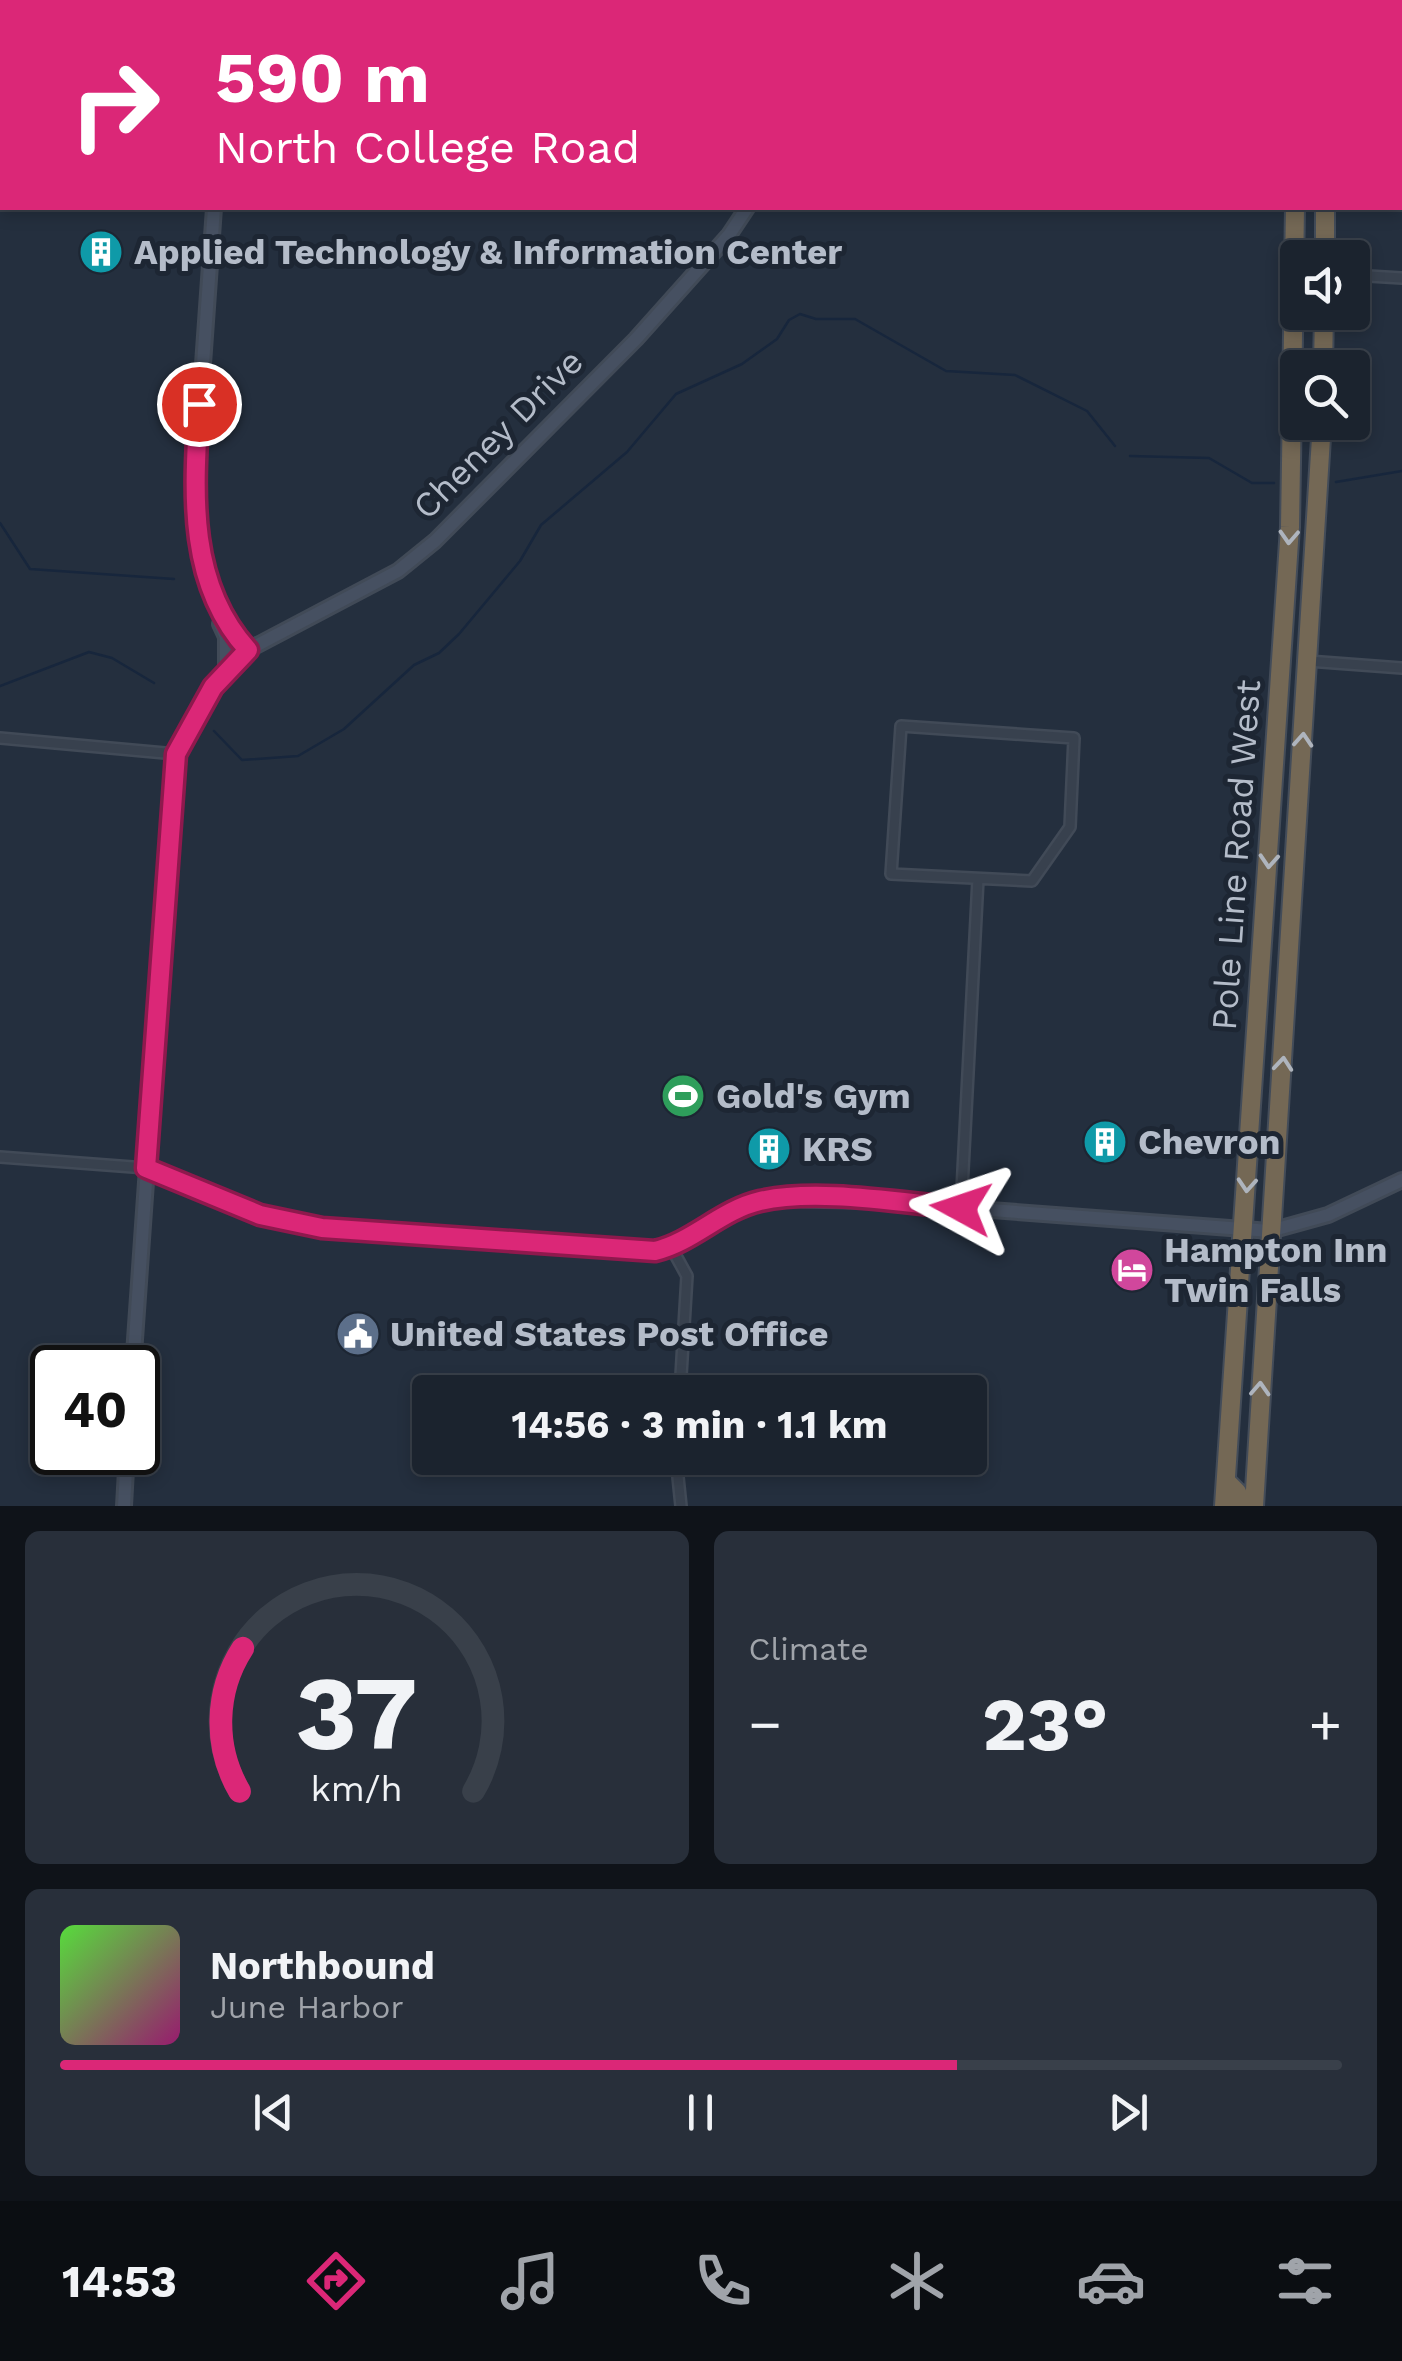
<!DOCTYPE html>
<meta charset="utf-8">
<style>
body{margin:0;font-family:"Work Sans",sans-serif;background:#282f3a;color:#f1f3f6;height:100vh;display:flex;flex-direction:column;font-size:38px;white-space:nowrap}
*{box-sizing:border-box;margin:0}
p{font-size:32px;color:#a0a4aa}
.icon{flex:none;width:55px;height:55px;fill:none;stroke:currentColor;stroke-width:2;stroke-linecap:round;stroke-linejoin:round}
.map{position:relative;height:1506px;overflow:hidden}
.panel{display:flex;flex-direction:column;gap:25px;padding:25px;background:#0f1319;flex:1}
.panel>*{flex:none}
.hud{position:absolute;left:0px;top:0px;width:1402px;height:210px;box-shadow:0 5px 15px #0003,0 0 0 2px #39404a;background:#db2777;color:#fff;overflow:hidden}
.fabs{position:absolute;left:1280px;top:240px;display:grid;gap:20px}
.fabs a{display:grid;place-items:center;width:90px;height:90px;border-radius:10px;background:#1b232e;box-shadow:0 5px 15px #0003,0 0 0 2px #39404a;font-size:50px}
.speed{position:absolute;left:30px;top:1345px;display:flex;gap:20px;font-size:50px;font-weight:700;text-align:center}
.speed>*{display:grid;place-content:center;width:130px;height:130px;border-radius:50%;background:#1b232e;box-shadow:0 5px 15px #0003,0 0 0 2px #39404a;line-height:1}
.speed .limit{border:5px solid #111;border-radius:15px;background:#fff;color:#111}
.pin{position:absolute;display:grid;place-items:center;width:85px;height:85px;color:#fff;margin:-42px;border:5px solid #fff;border-radius:50%;box-shadow:0 2px 10px #0007}
.me{position:absolute;width:110px;margin:-55px;rotate:275deg;stroke-linejoin:round;filter:drop-shadow(0 0 8px #0008)}
.turn{display:flex;align-items:center;gap:35px;height:210px;padding:0 50px;font-size:45px}
.turn .icon{width:130px;height:130px;stroke-width:2.5}
.turn b{display:block;font-size:70px;line-height:85px}
.big{font-size:75px;font-weight:700;line-height:1.1}
.panel .tile{flex:1;display:flex;flex-direction:column;justify-content:center;gap:15px;min-width:0;padding:0 35px;border-radius:15px;background:#282f3a}
.panel .dial{align-items:center;gap:0}
.dial svg{height:260px;overflow:visible;fill:none;stroke:#39404a;stroke-width:7;stroke-linecap:round;text-anchor:middle}
.dial text{fill:#f1f3f6;stroke:none}
.song{display:flex;align-items:center;gap:30px}
.cover{width:120px;height:120px;border-radius:15px;background:linear-gradient(135deg,hsl(110 70% 55%),hsl(320 70% 35%))}
.played{height:10px;border-radius:5px;background:linear-gradient(90deg,#db2777 70%,#39404a 70%)}
.keys{display:flex;justify-content:space-around;direction:ltr}
.heat{display:flex;justify-content:space-between;align-items:center;font-size:55px;direction:ltr}
.panel .tiles{flex:1;display:grid;gap:25px;grid-template-columns:1fr 1fr}
.tile:last-child{grid-column:span 2}
.trip{position:absolute;left:412px;top:1375px;width:575px;height:100px;border-radius:10px;background:#1b232e;box-shadow:0 5px 15px #0003,0 0 0 2px #39404a;font-weight:700;line-height:100px;text-align:center}
.tab-bar{display:flex;height:160px;justify-content:space-around;align-items:center;background:#0b0e12;color:#a0a4aa}
.tab-bar .icon{width:70px;height:70px}
.tab-bar .active{color:#db2777}
.tab-bar b{font-size:45px;color:#f1f3f6}
.map>svg:first-child{display:block}
</style>
<div class="map">
<svg width="1402" height="1506" viewBox="0 0 1402 1506">
<rect width="100%" height="100%" fill="#242f3e"/>
<g fill="none" stroke-linecap="round" stroke-linejoin="round">
<path stroke="#17263c" stroke-width="2.5" d="M 1130,456 L 1209,458 L 1252,483 L 1274,483
M 1336,482 L 1402,471
M 0,523 L 30,569 L 174,579
M 0,686 L 89,652 L 112,658 L 154,683
M 214,731 L 242,760 L 298,756 L 344,729 L 414,665 L 439,653 L 459,634 L 520,561 L 541,525 L 627,452 L 676,394 L 742,364 L 777,339 L 789,320 L 800,314 L 816,319 L 855,319 L 946,371 L 1015,375 L 1087,411 L 1115,446"/>
<defs>
<path id="street" d="M 1352,275 L 1402,278
M 1308,661 L 1402,668
M 901,726 L 1074,738 L 1070,827 L 1032,881 L 891,874 Z
M 0,738 L 176,754
M 0,1157 L 146,1168
M 961,1209 L 978,879
M 671,1247 L 687,1276 L 680,1392
M 676,1458 L 681,1506"/>
<path id="secondary" d="M 230,2 L 231,0
M 782,2 L 782,0
M 214,208 L 194,492 C 198,550 208,607 248,650
M 220,624 L 226,637 L 226,669
M 146,1168 L 260,1215 L 322,1228 L 655,1251 L 671,1247 L 733,1210 L 778,1199 L 871,1201 L 1270,1231 L 1328,1215 L 1402,1180
M 133,1368 L 176,754 L 213,687 L 248,650 L 398,571 L 435,541 L 636,339 L 729,235 L 747,208
M 124,1506 L 127,1452"/>
<path id="highway" d="M 1294,2 L 1294,0
M 1322,2 L 1322,0
M 1325,208 L 1325,258
M 1323,368 L 1324,312
M 1226,1481 L 1237,1492 L 1241,1506
M 1224,1506 L 1290,527 L 1295,208
M 1254,1506 L 1322,422"/>
</defs>
<use href="#street" stroke="#414a57" stroke-width="14"/>
<use href="#secondary" stroke="#414a57" stroke-width="18"/>
<use href="#highway" stroke="#434c59" stroke-width="22"/>
<use href="#street" stroke="#38414e" stroke-width="9"/>
<use href="#secondary" stroke="#465061" stroke-width="12"/>
<use href="#highway" stroke="#746855" stroke-width="18"/>
</g>
<defs><path id="oneway-chevron" d="M-2-3.5L2.5 0L-2 3.5" fill="none" stroke-width="1.6" stroke-linecap="round" stroke-linejoin="round" transform="scale(2.5)"/></defs>
<g stroke="#aeb4bd">
<use href="#oneway-chevron" transform="translate(1289 537) rotate(93)"/>
<use href="#oneway-chevron" transform="translate(1303 740) rotate(-86)"/>
<use href="#oneway-chevron" transform="translate(1269 861) rotate(94)"/>
<use href="#oneway-chevron" transform="translate(1283 1064) rotate(-85)"/>
<use href="#oneway-chevron" transform="translate(1247 1185) rotate(94)"/>
<use href="#oneway-chevron" transform="translate(1260 1389) rotate(-87)"/>
</g>
<g fill="none" stroke-linecap="round" stroke-linejoin="round">
<defs>
<path id="route" d="M 199,404 C 194,490 186,582 248,650 L 213,687 L 176,754 L 146,1168 L 260,1215 L 322,1228 L 655,1251 C 693,1242 721,1210 760,1201 C 818,1188 901,1203 961,1208"/>
</defs>
<use href="#route" stroke="#8e194d" stroke-width="25"/>
<use href="#route" stroke="#db2777" stroke-width="18"/>
</g>
<defs>
<symbol id="building-disc" viewBox="-11 -11 22 22"><circle r="9.5" fill="#0f9aa8" stroke="#1d2633"/><path d="M-4-6H4V6H1V3H-1V6H-4ZM-2.5-4.3h1.7v1.8h-1.7ZM.8-4.3h1.7v1.8H.8ZM-2.5-1h1.7V.8h-1.7ZM.8-1h1.7V.8H.8Z" fill="#fff"/></symbol>
<symbol id="stadium-disc" viewBox="-11 -11 22 22"><circle r="9.5" fill="#2e9e5b" stroke="#1d2633"/><path d="M0-5a6.5 5 0 1 0 0 10a6.5 5 0 1 0 0-10ZM-3.5-1.8h7v3.6h-7Z" fill="#fff"/></symbol>
<symbol id="hotel-disc" viewBox="-11 -11 22 22"><circle r="9.5" fill="#d1479c" stroke="#1d2633"/><path d="M-6-4.5h1.5V1H6V5H4.5V3h-9V5H-6ZM-4 0a1.8 1.8 0 1 1 3.6 0ZM.5 0V-2.5h3Q6-2.5 6 0Z" fill="#fff"/></symbol>
<symbol id="civic-disc" viewBox="-11 -11 22 22"><circle r="9.5" fill="#5c6f8a" stroke="#1d2633"/><path d="M-.6-6.5H3V-4.5H.6V-3L4-1V1h2V6H-6V1h2V-1L-.6-3ZM-1.2 2.5V6h2.4V2.5Z" fill="#fff"/></symbol>
</defs>
<g fill-rule="evenodd">
<use href="#building-disc" x="76" y="227" width="50" height="50"/>
<use href="#stadium-disc" x="658" y="1071" width="50" height="50"/>
<use href="#building-disc" x="1080" y="1117" width="50" height="50"/>
<use href="#building-disc" x="744" y="1124" width="50" height="50"/>
<use href="#hotel-disc" x="1107" y="1245" width="50" height="50"/>
<use href="#civic-disc" x="333" y="1309" width="50" height="50"/>
</g>
<g text-anchor="middle" stroke-width="10" stroke-linejoin="round" paint-order="stroke">
<g font-size="35" font-weight="bold" fill="#b4bcc9" stroke="#1d2633" text-anchor="start">
<text x="134" y="264">Applied Technology &amp; Information Center</text>
<text x="716" y="1108">Gold's Gym</text>
<text x="1138" y="1154">Chevron</text>
<text x="802" y="1161">KRS</text>
<text x="1164" y="1262">Hampton Inn<tspan x="1164" dy="40">Twin Falls</tspan></text>
<text x="390" y="1346">United States Post Office</text>
</g>
<g font-size="35" fill="#b4bcc9" stroke="#1d2633">
<text transform="translate(498 434) rotate(-45)" y="12">Cheney Drive</text>
<text transform="translate(1236 855) rotate(-86)" y="12">Pole Line Road West</text>
</g>
</g>
</svg>
<div class="fabs">
<a><svg class="icon" aria-label="sound" viewBox="0 0 24 24"><path d="M4 9h4l5-4v14l-5-4H4zM17 9q2 3 0 6"/></svg></a>
<a><svg class="icon" aria-label="search" viewBox="0 0 24 24"><circle cx="10" cy="10" r="6"/><path d="M15 15l6 6"/></svg></a>
</div>
<div class="speed"><div class="limit">40</div></div>
<div class="pin" style="left:199px;top:404px;background:#d93025"><svg class="icon" aria-label="arrive" viewBox="0 0 24 24"><path d="M6 21V4h12l-3 4 3 4H6"/></svg></div>
<svg class="me" style="left:961px;top:1208px" viewBox="-20 -20 40 40"><path d="M0-17L14 15 0 8-14 15z" fill="#db2777" stroke="#fff" stroke-width="4"/></svg>
<div class="trip">14:56 · 3 min · 1.1 km</div>
<div class="hud">
<div class="turn"><svg class="icon" aria-label="right" viewBox="0 0 24 24"><path d="M7 20v-9h11M14 6l5 5-5 5"/></svg><div><b>590 m</b>North College Road</div></div>
</div>
</div>
<section class="panel">
<div class="tiles">
<div class="tile dial"><svg viewBox="0 0 100 80">
<path d="M14 69A42 42 0 1 1 86 69"/>
<path d="M14 69A42 42 0 0 1 15 25" stroke="#db2777"/>
<text x="50" y="56" font-size="32" font-weight="700">37</text>
<text x="50" y="72" font-size="11">km/h</text>
</svg></div>
<div class="tile"><p>Climate</p>
<div class="heat"><a>−</a><b class="big">23°</b><a>+</a></div>
</div>
<div class="tile">
<div class="song"><i class="cover"></i><div><b>Northbound</b><p>June Harbor</p></div></div>
<div class="played"></div>
<div class="keys"><svg class="icon" aria-label="previous" viewBox="0 0 24 24"><path d="M18 5L8 12l10 7zM5 5v14"/></svg><svg class="icon" aria-label="pause" viewBox="0 0 24 24"><path d="M8 5v14M16 5v14"/></svg><svg class="icon" aria-label="next" viewBox="0 0 24 24"><path d="M6 5l10 7-10 7zM19 5v14"/></svg></div>
</div>
</div>
</section>
<nav class="tab-bar">
<b>14:53</b>
<svg class="icon active" aria-label="directions" viewBox="0 0 24 24"><path d="M12 3l9 9-9 9-9-9zM9 14v-3h6M13 9l2 2-2 2"/></svg>
<svg class="icon" aria-label="music" viewBox="0 0 24 24"><path d="M9 18V5l10-2v13"/><circle cx="6" cy="18" r="3"/><circle cx="16" cy="16" r="3"/></svg>
<svg class="icon" aria-label="phone" viewBox="0 0 24 24"><path d="M5 4h4l2 5-3 2q2 4 5 5l2-3 5 2v4C11 20 4 13 5 4z"/></svg>
<svg class="icon" aria-label="climate" viewBox="0 0 24 24"><path d="M12 3v18M4 7l16 10M4 17L20 7"/></svg>
<svg class="icon" aria-label="car" viewBox="0 0 24 24"><path d="M5 17H2v-5l4-1 3-4h7l3 4 3 1v5h-3M9 17h6M6 11h13"/><circle cx="7" cy="17" r="2"/><circle cx="17" cy="17" r="2"/></svg>
<svg class="icon" aria-label="filters" viewBox="0 0 24 24"><path d="M4 7h16M4 17h16"/><circle cx="9" cy="7" r="2"/><circle cx="15" cy="17" r="2"/></svg>
</nav>
